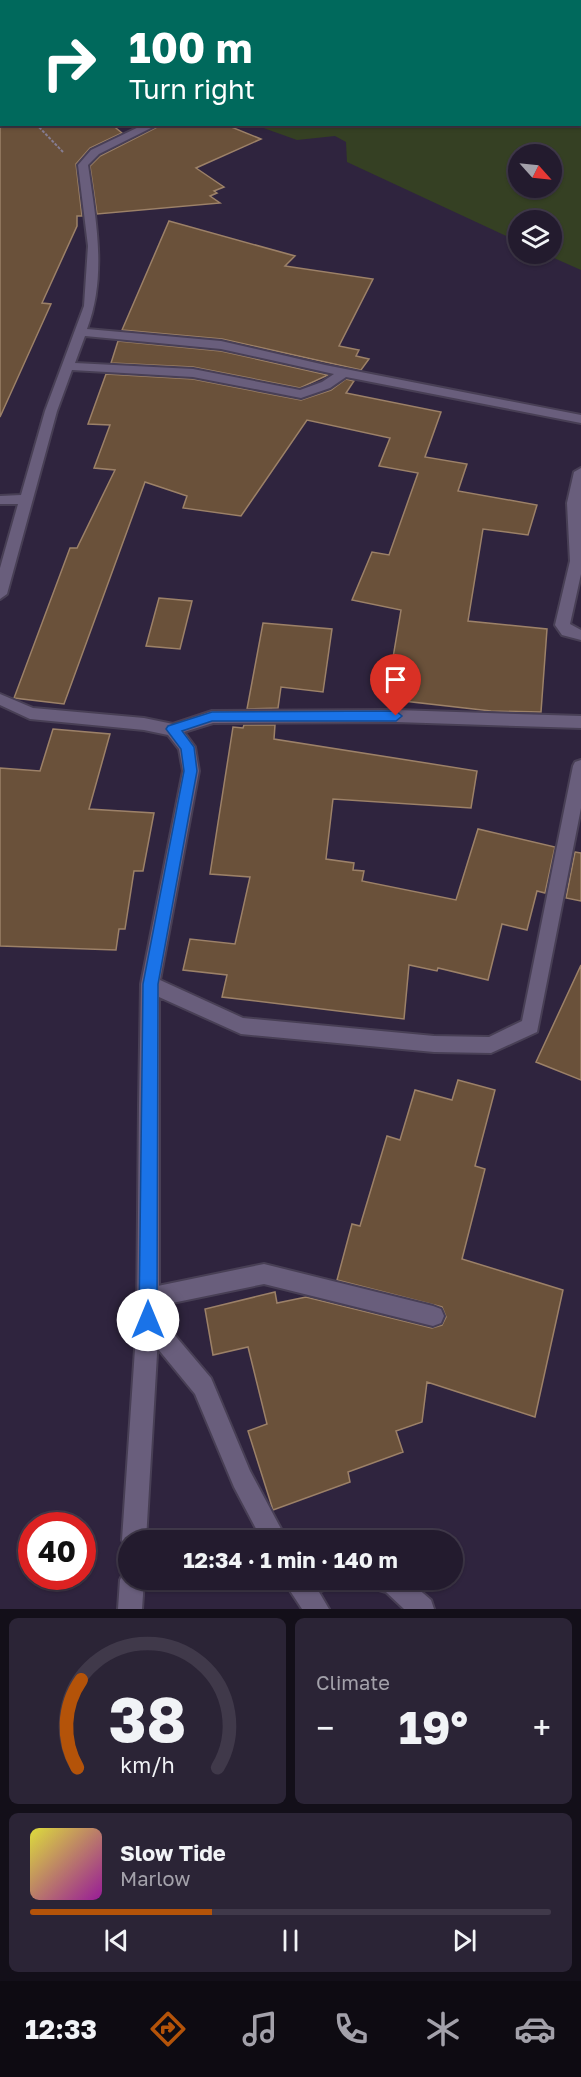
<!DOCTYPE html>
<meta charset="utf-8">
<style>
body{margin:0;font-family:"Golos Text",sans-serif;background:#2b2436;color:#f1f3f6;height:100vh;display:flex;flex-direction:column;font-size:22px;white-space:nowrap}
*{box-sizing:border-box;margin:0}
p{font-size:20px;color:#a3a1aa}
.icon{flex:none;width:33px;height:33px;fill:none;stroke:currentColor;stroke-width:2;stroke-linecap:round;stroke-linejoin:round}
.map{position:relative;height:1609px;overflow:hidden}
.panel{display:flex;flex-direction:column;gap:9px;padding:9px;background:#130f19;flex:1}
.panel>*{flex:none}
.guide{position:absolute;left:0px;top:0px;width:582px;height:126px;box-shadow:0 2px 4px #0004,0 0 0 2px #40394a;background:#00695c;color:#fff;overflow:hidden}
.needle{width:39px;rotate:117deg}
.fabs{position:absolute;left:508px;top:144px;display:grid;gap:12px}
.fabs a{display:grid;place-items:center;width:54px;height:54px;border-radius:50%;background:#231b2e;box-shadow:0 2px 4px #0004,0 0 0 2px #40394a;font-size:30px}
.speed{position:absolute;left:18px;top:1512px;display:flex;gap:12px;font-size:30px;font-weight:700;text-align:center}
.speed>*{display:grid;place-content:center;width:78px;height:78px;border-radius:50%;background:#231b2e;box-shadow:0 2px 4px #0004,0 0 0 2px #40394a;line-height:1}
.speed .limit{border:9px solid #d22;background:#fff;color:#111}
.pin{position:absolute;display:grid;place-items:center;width:51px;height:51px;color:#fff;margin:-62px -26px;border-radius:50% 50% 50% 0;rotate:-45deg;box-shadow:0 0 6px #0007}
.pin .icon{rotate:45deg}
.me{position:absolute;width:66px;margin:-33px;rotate:0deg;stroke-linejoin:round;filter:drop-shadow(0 0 4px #0008)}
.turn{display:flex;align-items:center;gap:21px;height:126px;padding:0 30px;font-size:27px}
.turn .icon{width:78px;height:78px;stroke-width:2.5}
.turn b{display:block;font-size:42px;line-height:51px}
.big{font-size:45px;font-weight:700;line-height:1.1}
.panel .tile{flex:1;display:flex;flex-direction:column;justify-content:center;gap:9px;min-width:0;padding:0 21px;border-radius:9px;background:#2b2436}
.panel .dial{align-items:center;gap:0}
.dial svg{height:156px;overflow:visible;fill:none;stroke:#40394a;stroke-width:7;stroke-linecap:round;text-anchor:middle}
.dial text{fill:#f1f3f6;stroke:none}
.song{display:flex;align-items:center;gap:18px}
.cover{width:72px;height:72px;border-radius:9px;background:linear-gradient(135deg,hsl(60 70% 55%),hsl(300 70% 35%))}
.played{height:6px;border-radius:3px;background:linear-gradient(90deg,#b45309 35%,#40394a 35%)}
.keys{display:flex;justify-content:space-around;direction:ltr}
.heat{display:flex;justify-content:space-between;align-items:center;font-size:33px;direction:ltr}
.panel .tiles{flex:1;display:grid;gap:9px;grid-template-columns:1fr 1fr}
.tile:last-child{grid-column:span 2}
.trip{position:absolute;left:118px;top:1530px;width:345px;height:60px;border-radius:30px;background:#231b2e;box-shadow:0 2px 4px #0004,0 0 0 2px #40394a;font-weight:700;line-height:60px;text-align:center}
.dock{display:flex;height:96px;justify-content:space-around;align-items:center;background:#0e0b12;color:#a3a1aa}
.dock .icon{width:42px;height:42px}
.dock .active{color:#b45309}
.dock b{font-size:27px;color:#f1f3f6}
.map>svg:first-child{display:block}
</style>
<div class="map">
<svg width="581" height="1609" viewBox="0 0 581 1609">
<rect width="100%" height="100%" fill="#2f243e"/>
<path fill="#354023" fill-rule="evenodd" d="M 108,0 L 581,0 L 581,270 L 545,254 L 552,254 L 552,220 L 519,220 L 519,242 L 347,162 L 346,142 L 335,136 L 297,140 L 255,125 L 580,124 L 580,2 ZM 519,154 L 552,154 L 552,188 L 519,188 Z"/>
<path fill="#6a513a" stroke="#9c8168" stroke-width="1.5" d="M 0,124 L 111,124 L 122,133 L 90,148 L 76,164 L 82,216 L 77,216 L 77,226 L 42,303 L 51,304 L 0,417 Z
M 163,124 L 224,124 L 261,139 L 196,168 L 224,187 L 214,191 L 217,193 L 210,196 L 220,203 L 97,214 L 90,166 L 100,156 Z
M 169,221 L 295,256 L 285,266 L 373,279 L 339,346 L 359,350 L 356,356 L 369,359 L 361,370 L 222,339 L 122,330 Z
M 118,341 L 221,351 L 328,375 L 300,388 L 193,367 L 111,363 Z
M 106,374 L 193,379 L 301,400 L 331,390 L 346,379 L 354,381 L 346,393 L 441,412 L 425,457 L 467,464 L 458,491 L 537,505 L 528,535 L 483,529 L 468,621 L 547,629 L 541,712 L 491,711 L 386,699 L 401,610 L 352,600 L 372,552 L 389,555 L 418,473 L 379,466 L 390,438 L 307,420 L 241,516 L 183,508 L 187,496 L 145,482 L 64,704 L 14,698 L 70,548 L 77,548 L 115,470 L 94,468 L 110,425 L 88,424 Z
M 159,598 L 192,601 L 180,649 L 146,646 Z
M 263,623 L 332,629 L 323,692 L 281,687 L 278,708 L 247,709 Z
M 244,725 L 275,725 L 274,739 L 477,771 L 471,808 L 333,799 L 326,859 L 354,863 L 353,870 L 364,871 L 362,881 L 456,900 L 478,829 L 555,847 L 545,893 L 537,891 L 527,930 L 502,924 L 488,980 L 438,968 L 437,971 L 409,965 L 404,1019 L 222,997 L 227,975 L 183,970 L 190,939 L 235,944 L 250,877 L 210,874 L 233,727 L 243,728 Z
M 53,729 L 110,734 L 89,809 L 154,813 L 143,871 L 134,871 L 125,929 L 119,929 L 116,950 L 0,946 L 0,768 L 40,771 Z
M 575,852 L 581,853 L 581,901 L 566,898 Z
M 581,965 L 581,1080 L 536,1062 Z
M 458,1080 L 495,1090 L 475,1166 L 485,1169 L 462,1259 L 563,1290 L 535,1417 L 427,1382 L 422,1422 L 396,1431 L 403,1452 L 348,1472 L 350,1482 L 273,1510 L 248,1431 L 267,1424 L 248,1347 L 213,1355 L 205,1309 L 275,1292 L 277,1303 L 306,1297 L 432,1328 L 442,1325 L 446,1317 L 442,1307 L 337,1280 L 352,1224 L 360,1226 L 387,1136 L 400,1140 L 415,1090 L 452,1100 Z"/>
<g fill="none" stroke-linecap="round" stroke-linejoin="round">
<defs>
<path id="minor" d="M 145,124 L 159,124 L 99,154 L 88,165 C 96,220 107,276 87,329 L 221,341 L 325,365 L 581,415 L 581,423 L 346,377 L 330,388 L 301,398 L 193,377 L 72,370 L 57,411 L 7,594 L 0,599 L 0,568 L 18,504 L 0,504 L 0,496 L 21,495 L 45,411 L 84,306 L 88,246 L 78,165 L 91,150 ZM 85,336 L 221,349 L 334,374 L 322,382 L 300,390 L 193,369 L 75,363 Z
M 581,468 L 581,574 L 570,624 L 581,630 L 581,640 L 562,635 L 555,625 L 570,561 L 567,503 L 574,472 Z
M 0,694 L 33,708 L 144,718 L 173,724 L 212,711 L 396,710 L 581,716 L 581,728 L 396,722 L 213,723 L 184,732 L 195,747 L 199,771 L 160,980 L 243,1018 L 434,1036 L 489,1037 L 522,1021 L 573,766 L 575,762 L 581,760 L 581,808 L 537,1032 L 491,1053 L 434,1052 L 241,1034 L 159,997 L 159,1105 L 156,1111 L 149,1114 L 142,1111 L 139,1105 L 141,984 L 183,771 L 179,749 L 168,735 L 144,730 L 30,719 L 0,705 Z
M 264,1264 L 433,1306 L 441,1309 L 444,1316 L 441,1323 L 433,1326 L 264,1284 L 148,1308 L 140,1305 L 137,1298 L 140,1291 L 148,1288 Z
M 148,1309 L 156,1313 L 211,1378 L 250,1471 L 287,1540 L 262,1540 L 234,1487 L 195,1394 L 140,1327 L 137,1320 L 140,1313 Z
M 283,1580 L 333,1580 L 329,1588 L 319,1592 L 329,1609 L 302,1609 Z
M 368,1580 L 408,1580 L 431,1600 L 434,1609 L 404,1609 L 386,1592 L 372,1588 Z"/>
<path id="tertiary" d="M 149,1096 L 156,1099 L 159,1105 L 159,1320 L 146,1540 L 129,1540 L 129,1550 L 126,1548 L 122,1540 L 137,1320 L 139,1105 L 142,1099 Z
M 129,1569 L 129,1580 L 144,1580 L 142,1609 L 118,1609 L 120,1580 L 124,1572 Z"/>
</defs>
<use href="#minor" stroke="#483f55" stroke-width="4"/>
<use href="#tertiary" stroke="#483f55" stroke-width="4"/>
<path stroke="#867d92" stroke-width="2" stroke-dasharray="3 1.5" stroke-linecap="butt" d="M 36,124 L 63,152"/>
<use href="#minor" fill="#695e7c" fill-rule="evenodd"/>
<use href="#tertiary" fill="#695e7c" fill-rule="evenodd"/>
</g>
<path fill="#1a73e8" stroke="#114b97" stroke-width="1.5" d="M 396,711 L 402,716 L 396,721 L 212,721 L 182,731 L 194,747 L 197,771 L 158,984 L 157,1320 L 155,1326 L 148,1329 L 142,1326 L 139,1320 L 143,984 L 184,771 L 181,749 L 166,729 L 168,726 L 212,712 Z"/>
</svg>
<div class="fabs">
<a><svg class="needle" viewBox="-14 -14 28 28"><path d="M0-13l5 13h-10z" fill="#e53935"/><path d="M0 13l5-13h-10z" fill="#a3a1aa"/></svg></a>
<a><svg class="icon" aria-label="layers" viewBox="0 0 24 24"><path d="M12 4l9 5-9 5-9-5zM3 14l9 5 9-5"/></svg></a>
</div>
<div class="speed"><div class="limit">40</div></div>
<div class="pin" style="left:396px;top:716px;background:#d93025"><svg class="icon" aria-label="arrive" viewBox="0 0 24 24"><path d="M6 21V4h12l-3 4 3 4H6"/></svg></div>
<svg class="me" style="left:148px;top:1320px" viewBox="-20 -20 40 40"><circle r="19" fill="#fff"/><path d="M0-13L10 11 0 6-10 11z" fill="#1a73e8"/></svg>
<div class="trip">12:34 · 1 min · 140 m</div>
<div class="guide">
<div class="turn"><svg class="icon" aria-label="right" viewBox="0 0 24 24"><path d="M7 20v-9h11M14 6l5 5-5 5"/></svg><div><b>100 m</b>Turn right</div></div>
</div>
</div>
<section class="panel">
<div class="tiles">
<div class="tile dial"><svg viewBox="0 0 100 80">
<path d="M14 69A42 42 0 1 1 86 69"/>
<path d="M14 69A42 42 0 0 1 16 24" stroke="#b45309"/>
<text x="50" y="56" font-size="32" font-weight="700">38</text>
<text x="50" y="72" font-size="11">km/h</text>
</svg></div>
<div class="tile"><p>Climate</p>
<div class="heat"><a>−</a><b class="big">19°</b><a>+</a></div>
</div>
<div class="tile">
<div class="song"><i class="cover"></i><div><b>Slow Tide</b><p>Marlow</p></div></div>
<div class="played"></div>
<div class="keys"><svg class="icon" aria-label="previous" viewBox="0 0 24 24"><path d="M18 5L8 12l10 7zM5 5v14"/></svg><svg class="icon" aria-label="pause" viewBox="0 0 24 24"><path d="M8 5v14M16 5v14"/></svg><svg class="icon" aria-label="next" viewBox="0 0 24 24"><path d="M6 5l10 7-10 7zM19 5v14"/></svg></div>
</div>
</div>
</section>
<nav class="dock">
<b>12:33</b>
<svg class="icon active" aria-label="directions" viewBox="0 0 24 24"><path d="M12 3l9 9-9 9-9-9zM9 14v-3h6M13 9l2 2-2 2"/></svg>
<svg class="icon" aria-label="music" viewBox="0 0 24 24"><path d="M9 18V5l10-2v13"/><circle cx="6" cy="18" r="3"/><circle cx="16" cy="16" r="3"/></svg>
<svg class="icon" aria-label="phone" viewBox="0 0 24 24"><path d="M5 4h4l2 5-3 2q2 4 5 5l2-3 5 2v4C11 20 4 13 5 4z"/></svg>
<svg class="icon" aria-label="climate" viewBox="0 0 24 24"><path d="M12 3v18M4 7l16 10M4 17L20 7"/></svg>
<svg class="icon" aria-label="car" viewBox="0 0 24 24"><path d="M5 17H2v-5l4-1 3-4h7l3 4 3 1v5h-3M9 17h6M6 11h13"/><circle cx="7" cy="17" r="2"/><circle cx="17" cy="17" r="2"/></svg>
</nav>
